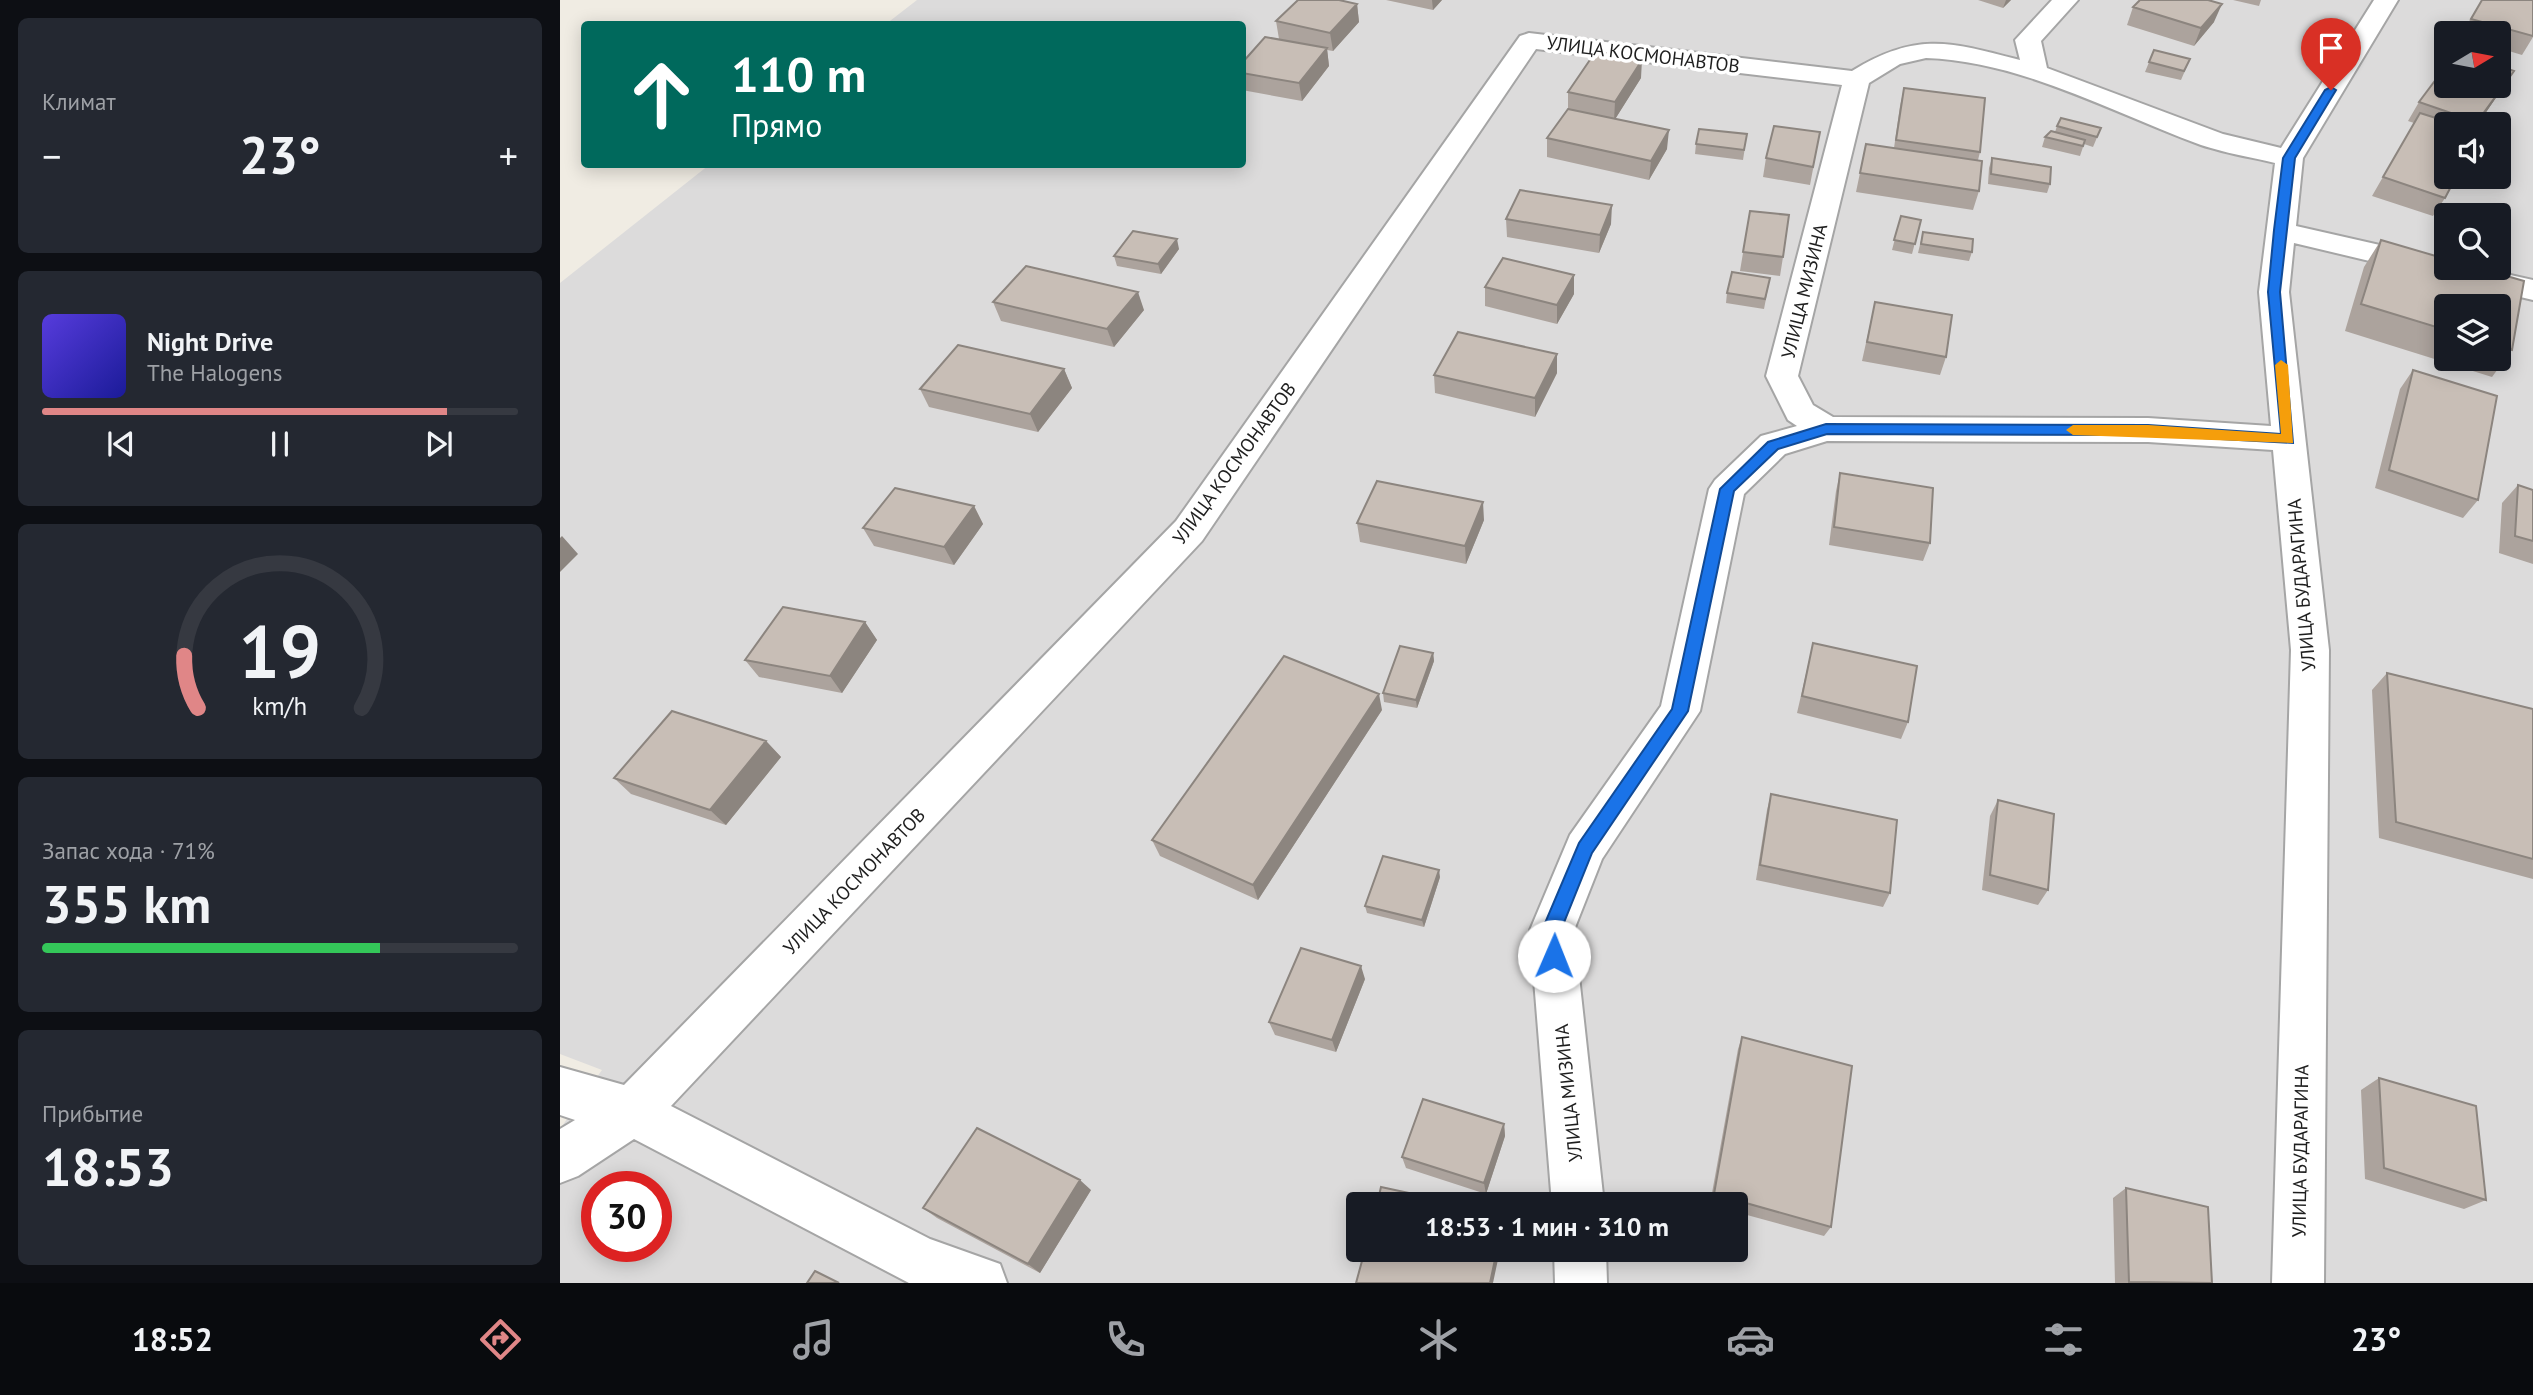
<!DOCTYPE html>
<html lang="ru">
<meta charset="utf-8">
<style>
body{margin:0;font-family:"PT Sans",sans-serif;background:#242831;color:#f1f3f6;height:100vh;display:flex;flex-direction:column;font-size:26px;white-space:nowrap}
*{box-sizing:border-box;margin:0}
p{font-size:23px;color:#9ea1a6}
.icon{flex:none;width:38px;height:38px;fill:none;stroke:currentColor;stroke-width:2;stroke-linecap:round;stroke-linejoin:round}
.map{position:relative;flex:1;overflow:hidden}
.panel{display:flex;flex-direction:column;gap:18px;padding:18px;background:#0d0f14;width:560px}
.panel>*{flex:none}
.top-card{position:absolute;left:21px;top:21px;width:665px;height:147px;border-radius:7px;box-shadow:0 4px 18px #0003;background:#00695c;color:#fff;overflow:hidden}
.needle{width:46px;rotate:80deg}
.tools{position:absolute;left:1874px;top:21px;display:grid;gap:14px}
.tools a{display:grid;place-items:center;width:77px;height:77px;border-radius:7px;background:#171b24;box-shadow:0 4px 18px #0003;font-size:35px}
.speed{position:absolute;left:21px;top:1171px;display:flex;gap:14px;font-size:35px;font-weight:700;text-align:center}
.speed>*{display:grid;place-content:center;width:91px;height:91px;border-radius:50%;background:#171b24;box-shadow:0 4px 18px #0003;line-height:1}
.speed .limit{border:10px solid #d22;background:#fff;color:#111}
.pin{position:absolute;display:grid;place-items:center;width:60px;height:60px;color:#fff;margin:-72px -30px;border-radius:50% 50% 50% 0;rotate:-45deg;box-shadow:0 0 7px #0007}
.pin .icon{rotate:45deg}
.me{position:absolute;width:77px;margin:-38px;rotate:1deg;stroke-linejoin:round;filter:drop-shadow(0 0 5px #0008)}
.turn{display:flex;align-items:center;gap:24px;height:147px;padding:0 35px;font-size:32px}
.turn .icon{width:91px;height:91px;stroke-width:2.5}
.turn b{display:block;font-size:49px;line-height:60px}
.big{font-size:52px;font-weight:800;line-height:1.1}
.panel .widget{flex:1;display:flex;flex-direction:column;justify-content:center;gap:10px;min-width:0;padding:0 24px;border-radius:10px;background:#242831}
.panel .dial{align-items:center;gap:0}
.dial svg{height:182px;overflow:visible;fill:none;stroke:#363941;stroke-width:7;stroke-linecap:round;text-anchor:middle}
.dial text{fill:#f1f3f6;stroke:none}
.song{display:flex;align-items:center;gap:21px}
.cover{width:84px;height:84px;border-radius:10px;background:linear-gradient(135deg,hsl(250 70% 55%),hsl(240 70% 35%))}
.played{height:7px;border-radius:4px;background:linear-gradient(90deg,#e08687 85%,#363941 85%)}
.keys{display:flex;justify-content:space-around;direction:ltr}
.heat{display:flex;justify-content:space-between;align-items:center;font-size:38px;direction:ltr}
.charge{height:10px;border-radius:5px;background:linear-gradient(90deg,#34c759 71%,#363941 0)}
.trip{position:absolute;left:786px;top:1192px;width:402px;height:70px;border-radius:7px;background:#171b24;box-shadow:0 4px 18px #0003;font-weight:800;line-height:70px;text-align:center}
.tabs{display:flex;height:112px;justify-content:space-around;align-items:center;background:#090b0e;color:#9ea1a6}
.tabs .icon{width:49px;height:49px}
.tabs .active{color:#e08687}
.tabs b{font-size:32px;color:#f1f3f6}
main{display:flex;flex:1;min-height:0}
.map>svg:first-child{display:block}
</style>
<main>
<section class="panel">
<div class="widget"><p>Климат</p>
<div class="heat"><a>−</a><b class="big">23°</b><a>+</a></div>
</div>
<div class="widget">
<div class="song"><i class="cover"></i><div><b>Night Drive</b><p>The Halogens</p></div></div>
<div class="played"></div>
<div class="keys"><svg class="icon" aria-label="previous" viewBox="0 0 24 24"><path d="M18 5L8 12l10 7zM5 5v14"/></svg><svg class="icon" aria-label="pause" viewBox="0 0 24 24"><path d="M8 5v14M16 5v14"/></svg><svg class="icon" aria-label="next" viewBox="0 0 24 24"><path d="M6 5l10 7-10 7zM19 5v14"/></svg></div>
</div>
<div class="widget dial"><svg viewBox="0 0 100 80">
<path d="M14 69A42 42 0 1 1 86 69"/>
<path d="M14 69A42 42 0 0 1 8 46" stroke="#e08687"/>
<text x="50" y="56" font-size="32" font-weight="700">19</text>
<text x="50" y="72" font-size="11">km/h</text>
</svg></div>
<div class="widget"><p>Запас хода · 71%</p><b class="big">355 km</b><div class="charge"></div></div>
<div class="widget"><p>Прибытие</p><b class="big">18:53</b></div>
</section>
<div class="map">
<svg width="1973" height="1283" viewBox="0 0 1973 1283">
<rect width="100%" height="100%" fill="#f0ece3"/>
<path fill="#dcdbdb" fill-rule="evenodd" d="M 357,0 L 1973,0 L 1973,1283 L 0,1283 L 0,1129 L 42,1070 L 0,1054 L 0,283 L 149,165 L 682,164 L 682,24 L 326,24 ZM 1886,33 L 1939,33 L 1939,86 L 1886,86 ZM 1886,124 L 1939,124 L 1939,177 L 1886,177 ZM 1886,215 L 1939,215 L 1939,268 L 1886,268 ZM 1886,306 L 1939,306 L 1939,359 L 1886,359 ZM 37,1186 L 96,1186 L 96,1246 L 37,1246 ZM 798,1204 L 1176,1204 L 1176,1250 L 798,1250 Z"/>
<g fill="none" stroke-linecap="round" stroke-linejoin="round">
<defs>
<path id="minor" d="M 1492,0 L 1518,0 L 1481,41 L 1487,68 L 1663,134 L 1721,148 L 1814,0 L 1838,0 L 1743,158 L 1736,226 L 1886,260 L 1886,268 L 1919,268 L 1973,280 L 1973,300 L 1734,243 L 1729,292 L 1769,650 L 1764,1283 L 1712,1283 L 1731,650 L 1713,450 L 1588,442 L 1267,441 L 1225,454 L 1184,494 L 1140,711 L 1042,859 L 1014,930 L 1044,1204 L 992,1204 L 970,930 L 1010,835 L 1101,706 L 1149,489 L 1155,480 L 1201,436 L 1237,426 L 1228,420 L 1206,376 L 1282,85 L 976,49 L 642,541 L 111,1106 L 370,1239 L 440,1264 L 447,1283 L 349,1283 L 74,1139 L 18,1176 L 0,1183 L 0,1129 L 15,1120 L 0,1115 L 0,1067 L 64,1085 L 616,521 L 960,36 L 969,33 L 1292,71 C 1357,31 1391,42 1460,60 L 1455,40 ZM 1366,58 C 1461,61 1553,113 1641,145 C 1665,153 1690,157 1715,163 L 1699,292 L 1711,426 L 1588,418 L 1273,417 L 1253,405 L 1238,376 L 1309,83 L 1340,64 Z
M 994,1250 L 1046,1250 L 1047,1283 L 995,1283 Z"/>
</defs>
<use href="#minor" stroke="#a5a5a5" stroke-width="4"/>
<use href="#minor" fill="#fff" fill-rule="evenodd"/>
</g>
<path fill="#aca39d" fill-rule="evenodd" d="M 826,0 L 882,0 L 873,10 Z
M 1418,0 L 1451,0 L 1443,8 Z
M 1673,0 L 1701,0 L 1699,6 Z
M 1922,0 L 1973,0 L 1973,37 L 1962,55 L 1939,48 L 1939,33 L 1902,33 Z
M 797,4 L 799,22 L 773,51 L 767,50 L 769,66 L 742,101 L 682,90 L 682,63 L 719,39 L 716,21 Z
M 1573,7 L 1654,22 L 1634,46 L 1567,25 Z
M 1594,50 L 1630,59 L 1621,80 L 1585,72 Z
M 1954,71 L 1918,124 L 1886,124 L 1885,198 L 1873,216 L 1812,196 L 1854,123 L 1848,121 L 1859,102 Z
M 1081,78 L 1055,119 L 1107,149 L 1089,180 L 987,157 L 987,138 L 1008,109 L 1008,92 Z
M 1344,88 L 1420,152 L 1418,160 L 1419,191 L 1413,210 L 1296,192 L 1306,144 L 1334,148 L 1340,106 Z
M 1497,126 L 1541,128 L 1533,147 L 1524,144 L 1520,156 L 1482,147 L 1485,137 L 1495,132 Z
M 1260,132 L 1250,185 L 1203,177 L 1206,158 Z
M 1187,134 L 1183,160 L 1135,154 L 1136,144 Z
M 1432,158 L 1490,184 L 1487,193 L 1428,184 L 1429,168 Z
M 1190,211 L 1223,257 L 1220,276 L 1180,271 Z
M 1341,216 L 1361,220 L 1352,254 L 1332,250 Z
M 946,219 L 1051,224 L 1039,253 L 947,237 Z
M 1363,232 L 1412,252 L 1409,261 L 1358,253 Z
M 1821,240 L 1886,259 L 1886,268 L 1919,268 L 1964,281 L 1952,350 L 1932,377 L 1785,331 L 1804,267 ZM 1886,306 L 1939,306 L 1939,359 L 1886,359 Z
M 619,249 L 601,274 L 557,266 L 554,256 Z
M 1210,278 L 1204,309 L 1166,303 L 1167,293 Z
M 925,287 L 1014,294 L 997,324 L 925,306 Z
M 433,302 L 584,310 L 554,347 L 441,321 Z
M 1315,302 L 1386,357 L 1380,375 L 1302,361 Z
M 504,369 L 512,388 L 478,432 L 369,407 L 360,389 Z
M 1853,370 L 1918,500 L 1903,518 L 1815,488 L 1840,389 Z
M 997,373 L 975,417 L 875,393 L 874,375 Z
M 1280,473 L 1370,543 L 1363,561 L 1269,545 L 1276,491 Z
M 1958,485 L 1973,490 L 1973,564 L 1939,553 L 1942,503 Z
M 414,506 L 423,524 L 394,565 L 314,546 L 303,528 Z
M 924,520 L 906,564 L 800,542 L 797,523 Z
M 305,622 L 317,640 L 282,693 L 199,677 L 185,660 Z
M 1253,643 L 1348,722 L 1341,739 L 1237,713 Z
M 873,653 L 874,661 L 857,708 L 824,702 L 823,693 Z
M 1827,673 L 1973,709 L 1973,879 L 1819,838 L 1812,690 Z
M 822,710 L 698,900 L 600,856 L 592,840 Z
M 206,741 L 221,757 L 166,825 L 71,794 L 54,778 Z
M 1211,794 L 1330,893 L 1323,907 L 1196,880 L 1207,810 Z
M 1438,800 L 1488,890 L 1478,905 L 1422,890 L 1430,816 Z
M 880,877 L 864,927 L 807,913 L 805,906 Z
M 805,979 L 776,1052 L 715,1035 L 709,1022 Z
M 1182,1037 L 1271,1227 L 1264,1236 L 1176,1212 L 1176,1204 L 1150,1204 L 1178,1049 Z
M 1819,1078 L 1926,1200 L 1904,1209 L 1805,1179 L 1801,1090 Z
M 944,1124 L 945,1136 L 926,1194 L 846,1168 L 842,1157 Z
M 1566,1188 L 1652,1283 L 1555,1283 L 1553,1198 Z
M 531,1190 L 480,1273 L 377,1218 L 363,1208 Z"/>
<path fill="#8c857f" d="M 872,0 L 882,0 L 873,10 Z
M 1446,0 L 1451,0 L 1443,8 Z
M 797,4 L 799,22 L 773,51 L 770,33 Z
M 1662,4 L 1654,22 L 1634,46 L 1641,28 Z
M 767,48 L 769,66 L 742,101 L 739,83 Z
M 1082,60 L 1081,78 L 1054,121 L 1055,102 Z
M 1954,71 L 1942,89 L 1918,124 L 1916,124 Z
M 1109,130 L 1107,149 L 1089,180 L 1091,161 Z
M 1052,205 L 1051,224 L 1039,253 L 1040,235 Z
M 617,239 L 619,249 L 601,274 L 598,264 Z
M 1014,275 L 1014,294 L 997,324 L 997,305 Z
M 578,292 L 584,310 L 554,347 L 547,329 Z
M 997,354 L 997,373 L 975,417 L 975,398 Z
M 504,369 L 512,388 L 478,432 L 470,414 Z
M 923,502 L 924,520 L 906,564 L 905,546 Z
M 414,506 L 423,524 L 394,565 L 384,547 Z
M 2,536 L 18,554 L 0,572 L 0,538 Z
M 305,622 L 317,640 L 282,693 L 270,676 Z
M 873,653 L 874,661 L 857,708 L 856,700 Z
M 819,694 L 822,710 L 698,900 L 693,885 Z
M 206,741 L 221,757 L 166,825 L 150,810 Z
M 879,870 L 880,877 L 864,927 L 862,920 Z
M 801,966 L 805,979 L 776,1052 L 772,1040 Z
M 944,1124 L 945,1136 L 926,1194 L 924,1183 Z
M 520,1180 L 531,1190 L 480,1273 L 468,1264 Z
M 937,1250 L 940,1250 L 933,1283 L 930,1283 Z"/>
<path fill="#c8beb6" stroke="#8c857f" stroke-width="2" d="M 738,0 L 779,0 L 797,4 L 770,33 L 716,21 Z
M 1580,0 L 1648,0 L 1662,4 L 1641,28 L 1573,7 Z
M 1922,0 L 1973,0 L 1973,36 L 1911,19 Z
M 705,37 L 767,48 L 739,83 L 682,73 L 682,63 Z
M 1594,50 L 1630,59 L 1624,71 L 1589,62 Z
M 1036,51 L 1082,60 L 1055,102 L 1008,92 Z
M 1886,66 L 1886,86 L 1939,86 L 1939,66 L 1954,71 L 1917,122 L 1859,102 Z
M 1344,88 L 1425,98 L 1420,152 L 1336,140 Z
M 1008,109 L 1109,130 L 1091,161 L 987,138 Z
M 1860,113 L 1895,124 L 1886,124 L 1886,177 L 1896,177 L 1885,198 L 1823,177 Z
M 1501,118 L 1541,128 L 1537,137 L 1497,126 Z
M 1214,126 L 1260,132 L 1253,167 L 1206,158 Z
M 1139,129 L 1187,134 L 1184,150 L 1136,144 Z
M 1491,131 L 1525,140 L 1523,146 L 1485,137 Z
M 1306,144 L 1422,161 L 1419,191 L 1300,173 Z
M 1432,158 L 1491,167 L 1490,184 L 1431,174 Z
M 960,190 L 1052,205 L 1040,235 L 946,219 Z
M 1190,211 L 1229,215 L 1223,257 L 1183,252 Z
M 1341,216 L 1361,220 L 1355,244 L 1334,240 Z
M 573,231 L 617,239 L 598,264 L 554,256 Z
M 1363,232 L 1413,239 L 1412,252 L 1361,244 Z
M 1821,240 L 1886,259 L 1886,268 L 1919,268 L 1964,281 L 1952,350 L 1939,346 L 1939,306 L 1886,306 L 1886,330 L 1801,304 Z
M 943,258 L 1014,275 L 997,305 L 925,287 Z
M 466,266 L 578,292 L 547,329 L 433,302 Z
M 1172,272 L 1210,278 L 1205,299 L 1167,293 Z
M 1315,302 L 1392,315 L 1386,357 L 1307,342 Z
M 898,332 L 997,354 L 975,398 L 874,375 Z
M 398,345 L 504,369 L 470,414 L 360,389 Z
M 1853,370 L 1937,396 L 1918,500 L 1829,470 Z
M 1280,473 L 1373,488 L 1370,543 L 1274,527 Z
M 817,481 L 923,502 L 905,546 L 797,523 Z
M 1958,485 L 1973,490 L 1973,541 L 1955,536 Z
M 335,488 L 414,506 L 384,547 L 303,528 Z
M 223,607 L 305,622 L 270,676 L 185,660 Z
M 1253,643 L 1357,666 L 1348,722 L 1242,696 Z
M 840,646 L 873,653 L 856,700 L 823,693 Z
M 724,656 L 819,694 L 693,885 L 592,840 Z
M 1827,673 L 1973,709 L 1973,859 L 1836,822 Z
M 112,711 L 206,741 L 150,810 L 54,778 Z
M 1211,794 L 1337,820 L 1330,893 L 1200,865 Z
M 1438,800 L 1494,814 L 1488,890 L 1430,875 Z
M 823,856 L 879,870 L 862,920 L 805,906 Z
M 741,948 L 801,966 L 772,1040 L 709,1022 Z
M 1182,1037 L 1292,1066 L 1271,1227 L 1154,1194 Z
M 1819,1078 L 1916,1106 L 1926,1200 L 1824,1168 Z
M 863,1099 L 944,1124 L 924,1183 L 842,1157 Z
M 417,1128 L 520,1180 L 468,1264 L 363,1208 Z
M 821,1187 L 900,1204 L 817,1204 Z
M 1566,1188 L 1648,1207 L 1652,1283 L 1569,1282 Z
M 805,1250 L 937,1250 L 930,1283 L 796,1283 Z
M 255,1271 L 279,1283 L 247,1283 Z"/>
<path fill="#1a73e8" stroke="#114b97" stroke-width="2" d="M 1771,87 L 1776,90 L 1735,158 L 1720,292 L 1733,443 L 1588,435 L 1267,434 L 1218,449 L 1174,491 L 1128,711 L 1032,853 L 1001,930 L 1004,956 L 1001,962 L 994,965 L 988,962 L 982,930 L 1019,843 L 1112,709 L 1160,489 L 1208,442 L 1266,424 L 1588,425 L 1721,434 L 1708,292 L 1714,230 L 1723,158 L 1765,90 Z"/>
<path fill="#f59e0b" d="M 1721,360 L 1728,365 L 1733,443 L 1513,435 L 1506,430 L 1513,425 L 1588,425 L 1721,434 L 1715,365 Z"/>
<g text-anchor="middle" stroke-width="7" stroke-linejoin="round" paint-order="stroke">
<g font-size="19" fill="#1e1e1e" stroke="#fff">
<text transform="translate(1083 54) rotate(7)" y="7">УЛИЦА КОСМОНАВТОВ</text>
<text transform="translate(1244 291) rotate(-76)" y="7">УЛИЦА МИЗИНА</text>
<text transform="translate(674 463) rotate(-54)" y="7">УЛИЦА КОСМОНАВТОВ</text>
<text transform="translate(1741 585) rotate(-95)" y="7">УЛИЦА БУДАРАГИНА</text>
<text transform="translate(294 881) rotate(-46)" y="7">УЛИЦА КОСМОНАВТОВ</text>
<text transform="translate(1008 1093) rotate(-96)" y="7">УЛИЦА МИЗИНА</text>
<text transform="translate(1740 1151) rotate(-89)" y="7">УЛИЦА БУДАРАГИНА</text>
</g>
</g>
</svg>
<div class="tools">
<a><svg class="needle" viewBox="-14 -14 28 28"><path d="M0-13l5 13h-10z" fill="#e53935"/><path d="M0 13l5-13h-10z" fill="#9ea1a6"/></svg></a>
<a><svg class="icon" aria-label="sound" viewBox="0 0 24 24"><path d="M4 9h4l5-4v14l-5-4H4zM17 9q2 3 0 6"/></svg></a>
<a><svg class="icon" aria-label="search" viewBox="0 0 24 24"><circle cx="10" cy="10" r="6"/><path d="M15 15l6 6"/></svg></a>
<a><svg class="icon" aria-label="layers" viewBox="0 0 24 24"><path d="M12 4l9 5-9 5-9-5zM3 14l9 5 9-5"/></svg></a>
</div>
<div class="speed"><div class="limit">30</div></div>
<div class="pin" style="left:1771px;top:90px;background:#d93025"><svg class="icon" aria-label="arrive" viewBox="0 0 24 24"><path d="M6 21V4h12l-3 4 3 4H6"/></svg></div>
<svg class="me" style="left:994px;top:956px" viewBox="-20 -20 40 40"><circle r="19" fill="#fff"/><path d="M0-13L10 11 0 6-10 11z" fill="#1a73e8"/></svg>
<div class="trip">18:53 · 1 мин · 310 m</div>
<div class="top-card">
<div class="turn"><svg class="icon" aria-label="ahead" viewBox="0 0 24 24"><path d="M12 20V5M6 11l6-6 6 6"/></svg><div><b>110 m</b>Прямо</div></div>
</div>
</div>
</main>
<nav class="tabs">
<b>18:52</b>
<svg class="icon active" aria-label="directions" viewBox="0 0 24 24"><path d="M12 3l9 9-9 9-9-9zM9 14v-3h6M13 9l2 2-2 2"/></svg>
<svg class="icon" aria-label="music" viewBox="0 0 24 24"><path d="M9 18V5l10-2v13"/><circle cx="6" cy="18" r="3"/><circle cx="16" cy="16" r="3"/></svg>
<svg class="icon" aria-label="phone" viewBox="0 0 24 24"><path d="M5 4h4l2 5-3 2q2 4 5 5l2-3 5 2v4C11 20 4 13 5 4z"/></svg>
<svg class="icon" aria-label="climate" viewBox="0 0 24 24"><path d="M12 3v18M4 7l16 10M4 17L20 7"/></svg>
<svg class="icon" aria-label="car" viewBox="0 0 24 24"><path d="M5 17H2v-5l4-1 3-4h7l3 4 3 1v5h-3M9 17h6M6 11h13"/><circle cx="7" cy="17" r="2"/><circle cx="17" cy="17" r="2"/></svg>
<svg class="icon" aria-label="filters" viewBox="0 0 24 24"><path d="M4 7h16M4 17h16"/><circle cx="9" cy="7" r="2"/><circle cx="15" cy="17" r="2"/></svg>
<b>23°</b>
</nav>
